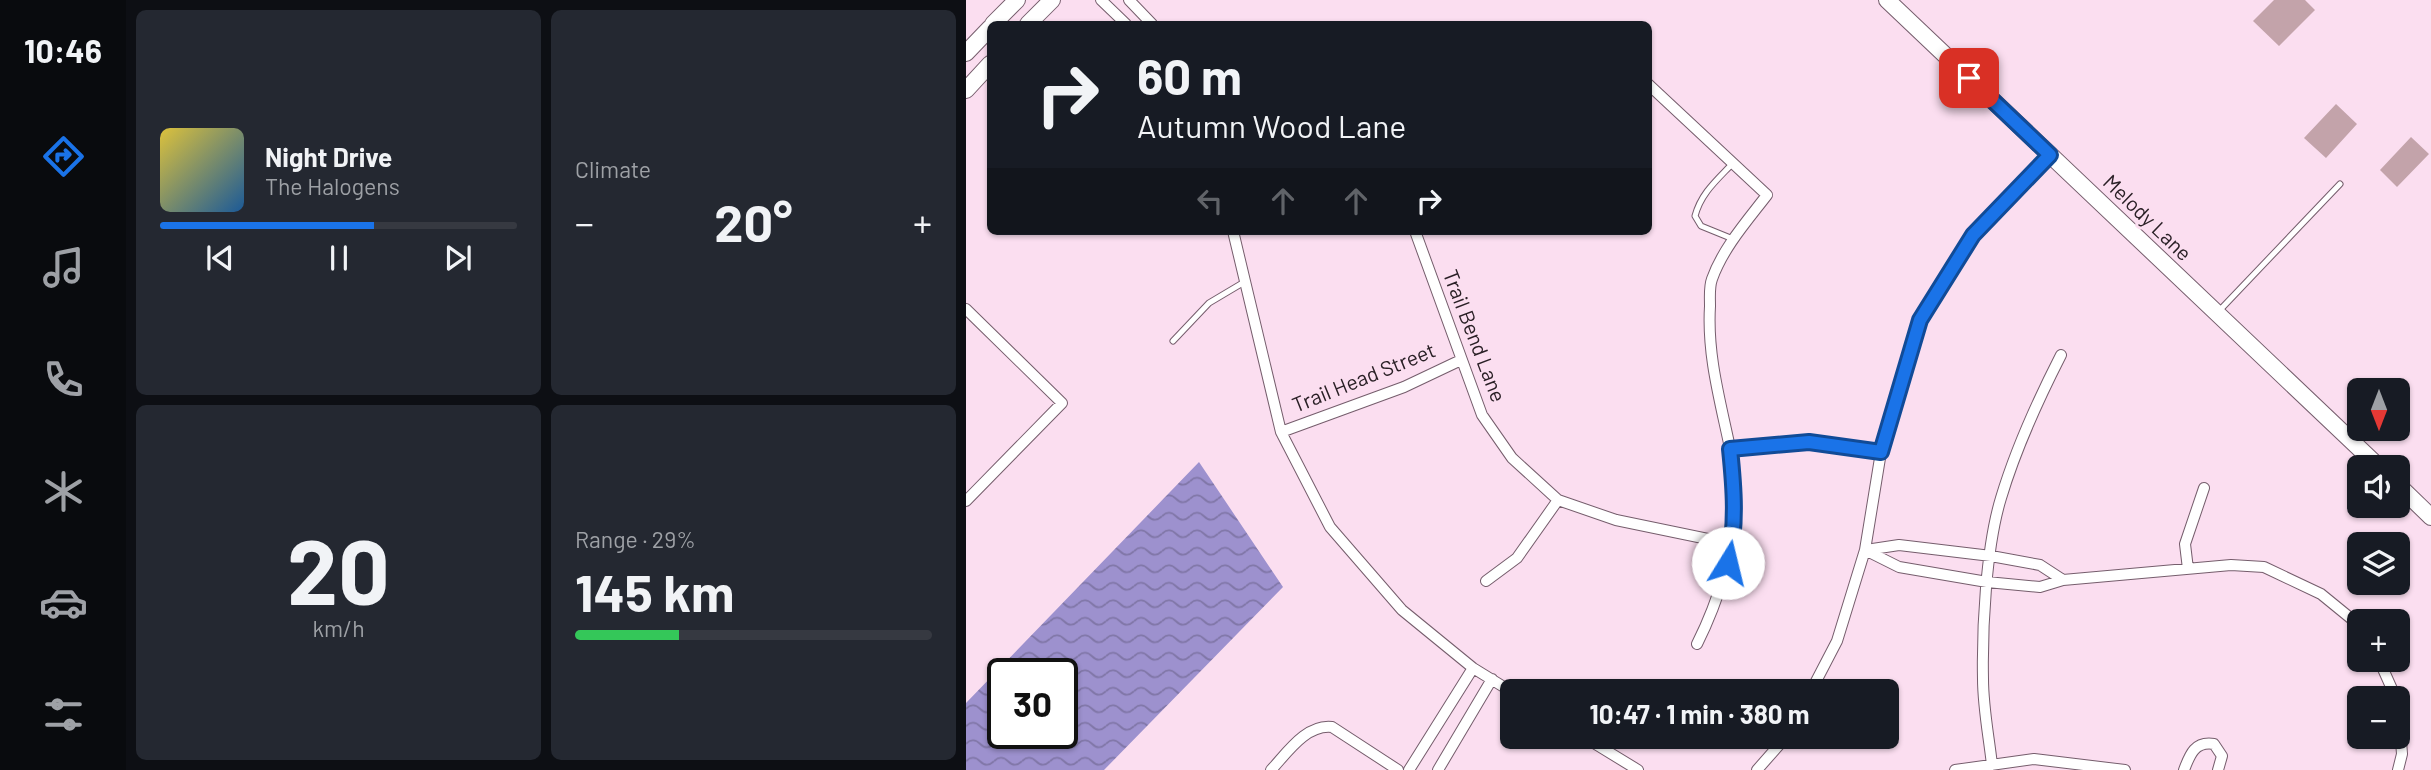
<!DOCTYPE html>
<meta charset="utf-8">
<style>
body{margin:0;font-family:Barlow,sans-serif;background:#242831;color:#f1f3f6;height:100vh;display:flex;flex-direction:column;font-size:26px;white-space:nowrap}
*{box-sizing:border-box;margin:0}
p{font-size:23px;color:#9ea1a6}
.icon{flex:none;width:38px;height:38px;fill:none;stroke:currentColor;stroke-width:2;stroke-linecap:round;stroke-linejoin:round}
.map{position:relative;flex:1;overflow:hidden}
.side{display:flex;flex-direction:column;gap:10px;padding:10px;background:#0d0f14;width:840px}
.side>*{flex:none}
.guide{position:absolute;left:21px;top:21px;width:665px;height:214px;border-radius:10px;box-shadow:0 2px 5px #0004;background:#171b24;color:#f1f3f6;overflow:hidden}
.needle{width:46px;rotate:180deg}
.controls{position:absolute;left:1381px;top:378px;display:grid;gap:14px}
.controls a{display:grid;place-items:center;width:63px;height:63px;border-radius:10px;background:#171b24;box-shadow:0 2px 5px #0004;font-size:35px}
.speed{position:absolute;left:21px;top:658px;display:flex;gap:14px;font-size:35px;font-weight:700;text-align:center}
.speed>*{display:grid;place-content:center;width:91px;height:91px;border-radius:50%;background:#171b24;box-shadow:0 2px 5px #0004;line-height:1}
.speed .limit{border:4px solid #111;border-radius:10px;background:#fff;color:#111}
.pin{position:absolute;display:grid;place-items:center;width:60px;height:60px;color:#fff;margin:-30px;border-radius:14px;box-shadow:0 4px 10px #0006}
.me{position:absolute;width:77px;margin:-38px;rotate:9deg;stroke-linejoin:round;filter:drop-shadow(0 0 5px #0008)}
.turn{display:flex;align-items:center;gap:24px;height:147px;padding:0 35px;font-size:32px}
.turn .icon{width:91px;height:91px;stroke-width:2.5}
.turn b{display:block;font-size:49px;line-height:60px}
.lanes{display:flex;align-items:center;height:66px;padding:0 35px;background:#0003;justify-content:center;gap:35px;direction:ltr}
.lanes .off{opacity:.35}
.big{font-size:52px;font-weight:700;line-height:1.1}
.side .card{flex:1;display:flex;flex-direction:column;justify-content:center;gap:10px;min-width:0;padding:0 24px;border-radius:10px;background:#242831}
.side .dial{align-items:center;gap:0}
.dial b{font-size:91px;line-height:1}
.song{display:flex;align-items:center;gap:21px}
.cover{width:84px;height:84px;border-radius:10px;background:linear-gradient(135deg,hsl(50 70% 55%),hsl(210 70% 35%))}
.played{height:7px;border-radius:4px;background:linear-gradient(90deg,#1a73e8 60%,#363941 60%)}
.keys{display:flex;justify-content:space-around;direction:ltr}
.heat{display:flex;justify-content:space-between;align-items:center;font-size:38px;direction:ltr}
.charge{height:10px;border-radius:5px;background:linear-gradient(90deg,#34c759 29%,#363941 0)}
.side .tiles{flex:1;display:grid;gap:10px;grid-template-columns:repeat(2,1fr)}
.trip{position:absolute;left:534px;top:679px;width:399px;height:70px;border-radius:10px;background:#171b24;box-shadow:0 2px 5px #0004;font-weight:700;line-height:70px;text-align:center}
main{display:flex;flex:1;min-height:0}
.tab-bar{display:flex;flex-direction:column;width:126px;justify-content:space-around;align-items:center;background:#090b0e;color:#9ea1a6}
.tab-bar .icon{width:49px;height:49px}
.tab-bar .selected{color:#1a73e8}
.tab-bar b{font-size:32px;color:#f1f3f6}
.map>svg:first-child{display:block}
</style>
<main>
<nav class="tab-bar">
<b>10:46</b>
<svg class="icon selected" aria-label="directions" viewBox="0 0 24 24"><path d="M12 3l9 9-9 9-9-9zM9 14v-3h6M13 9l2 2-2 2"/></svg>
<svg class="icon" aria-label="music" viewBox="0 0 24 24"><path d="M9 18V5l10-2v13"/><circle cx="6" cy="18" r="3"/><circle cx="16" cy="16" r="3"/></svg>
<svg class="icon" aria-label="phone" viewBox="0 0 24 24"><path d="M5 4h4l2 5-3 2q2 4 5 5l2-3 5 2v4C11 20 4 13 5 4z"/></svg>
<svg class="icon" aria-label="climate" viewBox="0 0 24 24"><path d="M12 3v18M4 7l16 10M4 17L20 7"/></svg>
<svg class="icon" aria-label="car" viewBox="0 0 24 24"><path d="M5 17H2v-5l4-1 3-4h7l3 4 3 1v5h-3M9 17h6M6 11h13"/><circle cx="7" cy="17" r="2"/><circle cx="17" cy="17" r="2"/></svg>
<svg class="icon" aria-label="filters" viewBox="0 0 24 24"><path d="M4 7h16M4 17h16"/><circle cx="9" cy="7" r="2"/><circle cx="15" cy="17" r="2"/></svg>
</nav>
<section class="side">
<div class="tiles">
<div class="card">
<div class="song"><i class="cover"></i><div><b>Night Drive</b><p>The Halogens</p></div></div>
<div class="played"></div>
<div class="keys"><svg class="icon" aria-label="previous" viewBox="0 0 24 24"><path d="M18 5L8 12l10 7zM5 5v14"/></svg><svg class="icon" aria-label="pause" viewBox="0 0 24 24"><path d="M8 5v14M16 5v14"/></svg><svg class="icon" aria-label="next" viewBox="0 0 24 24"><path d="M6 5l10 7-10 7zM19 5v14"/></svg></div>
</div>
<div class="card"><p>Climate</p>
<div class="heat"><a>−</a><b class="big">20°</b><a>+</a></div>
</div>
<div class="card dial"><b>20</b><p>km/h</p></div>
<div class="card"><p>Range · 29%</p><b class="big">145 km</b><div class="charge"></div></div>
</div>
</section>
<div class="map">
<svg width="1465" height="770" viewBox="0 0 1465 770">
<defs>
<pattern id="water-waves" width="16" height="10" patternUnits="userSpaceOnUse" patternTransform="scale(1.75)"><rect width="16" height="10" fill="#9d91ce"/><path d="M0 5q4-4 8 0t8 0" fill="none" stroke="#8076a7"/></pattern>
</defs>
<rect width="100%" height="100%" fill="#fbdef0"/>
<path fill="url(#water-waves)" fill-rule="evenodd" d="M 233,462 L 317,587 L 138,770 L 0,770 L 0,703 ZM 37,674 L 96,674 L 96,733 L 37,733 Z"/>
<path fill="#c3a3aa" d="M 1308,0 L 1339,0 L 1349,10 L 1313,46 L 1287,21 Z
M 1370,104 L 1391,124 L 1360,158 L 1338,138 Z
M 1445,137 L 1463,154 L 1431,187 L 1414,170 Z"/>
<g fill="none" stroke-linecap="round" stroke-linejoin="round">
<defs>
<path id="lane" d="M 767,163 C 751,180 735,193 729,216 L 735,226 L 767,239
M 1253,311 L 1374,184
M 207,341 L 243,303 L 280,281"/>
<path id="street" d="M 135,0 L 160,24
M 163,0 L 186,24
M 682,84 L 801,195 C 781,221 757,248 746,279 C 743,287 744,297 744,306 C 741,355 754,400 764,448 C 777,517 762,582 731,644
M 267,231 L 315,432 L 364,527 L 436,610 L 507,668 L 546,692
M 449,231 L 516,415 L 546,458 L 592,500 L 650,520 L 766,544
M 0,309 L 96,403 L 0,501
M 315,432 L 438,387 L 495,360
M 764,449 L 843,442 L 915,452
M 899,550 L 933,567 L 1021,582 L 1074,587 L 1097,580 L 1265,565 L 1298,567 L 1355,594 L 1393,625
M 900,550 L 933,545 L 1025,556 L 1074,565 L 1097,580
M 1222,569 L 1219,544 L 1238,488
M 520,581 L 551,558 L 592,500
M 1413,660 L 1430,698
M 845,691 L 871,641 L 899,550 L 915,452 L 954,320 L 1007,235 L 1084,154
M 1432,702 L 1436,754 L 1432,770
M 618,737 L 672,770
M 1026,765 C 1023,737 1017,708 1017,679 C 1016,628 1020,547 1035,498 C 1050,448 1071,402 1095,355
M 305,770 C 321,753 340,724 366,727 L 432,770
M 443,770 L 507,668
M 472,770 L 526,679
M 791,770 L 820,737
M 989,770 L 1068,759 L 1159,770
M 1218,770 C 1224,754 1229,741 1248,744 L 1256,756 L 1252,770"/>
<path id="secondary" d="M 921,0 L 1413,467
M 27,24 L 51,0
M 62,24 L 86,0
M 0,53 L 24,28
M 0,90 L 24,64
M 1432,485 L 1465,517"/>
</defs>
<use href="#lane" stroke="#755d6c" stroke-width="7"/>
<use href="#street" stroke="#755d6c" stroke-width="12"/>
<use href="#secondary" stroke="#755d6c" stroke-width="18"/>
<use href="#lane" stroke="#fff" stroke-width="5"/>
<use href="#street" stroke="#fff" stroke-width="10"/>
<use href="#secondary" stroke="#fff" stroke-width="16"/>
</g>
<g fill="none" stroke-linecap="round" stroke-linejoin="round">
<defs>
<path id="route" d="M 762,563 C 771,525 768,488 764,449 L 843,442 L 915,452 L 954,320 L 1007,235 L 1084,155 L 1003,78"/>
</defs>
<use href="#route" stroke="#114b97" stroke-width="18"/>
<use href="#route" stroke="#1a73e8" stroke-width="12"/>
</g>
<g text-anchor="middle" stroke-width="6" stroke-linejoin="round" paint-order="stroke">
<g font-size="21" fill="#2a2026" stroke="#fbdef0">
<text transform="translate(1181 218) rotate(44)" y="7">Melody Lane</text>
<text transform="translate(508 336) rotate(69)" y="7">Trail Bend Lane</text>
<text transform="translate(398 378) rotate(-22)" y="7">Trail Head Street</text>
</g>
</g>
</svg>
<div class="controls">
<a><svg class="needle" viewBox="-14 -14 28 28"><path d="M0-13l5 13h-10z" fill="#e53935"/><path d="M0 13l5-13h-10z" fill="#9ea1a6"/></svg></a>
<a><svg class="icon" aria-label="sound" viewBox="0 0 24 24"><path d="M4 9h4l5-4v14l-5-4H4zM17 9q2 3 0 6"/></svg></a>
<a><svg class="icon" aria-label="layers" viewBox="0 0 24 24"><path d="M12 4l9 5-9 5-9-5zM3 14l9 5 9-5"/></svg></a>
<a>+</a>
<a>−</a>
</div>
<div class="speed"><div class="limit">30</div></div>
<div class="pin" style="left:1003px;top:78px;background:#d93025"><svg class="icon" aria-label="arrive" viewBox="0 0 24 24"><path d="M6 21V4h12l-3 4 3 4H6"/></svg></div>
<svg class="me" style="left:762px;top:563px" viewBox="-20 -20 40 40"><circle r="19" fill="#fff"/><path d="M0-13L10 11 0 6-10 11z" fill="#1a73e8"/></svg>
<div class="trip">10:47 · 1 min · 380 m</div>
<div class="guide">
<div class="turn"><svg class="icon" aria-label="right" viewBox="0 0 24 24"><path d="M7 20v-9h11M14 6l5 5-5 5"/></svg><div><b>60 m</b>Autumn Wood Lane</div></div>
<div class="lanes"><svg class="icon off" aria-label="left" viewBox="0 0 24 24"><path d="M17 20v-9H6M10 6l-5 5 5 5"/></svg><svg class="icon off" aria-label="ahead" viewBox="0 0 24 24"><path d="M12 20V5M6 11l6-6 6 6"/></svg><svg class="icon off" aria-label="ahead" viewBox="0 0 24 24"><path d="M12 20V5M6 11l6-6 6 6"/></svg><svg class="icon" aria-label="right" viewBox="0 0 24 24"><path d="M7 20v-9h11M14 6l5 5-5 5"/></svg></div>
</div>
</div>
</main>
